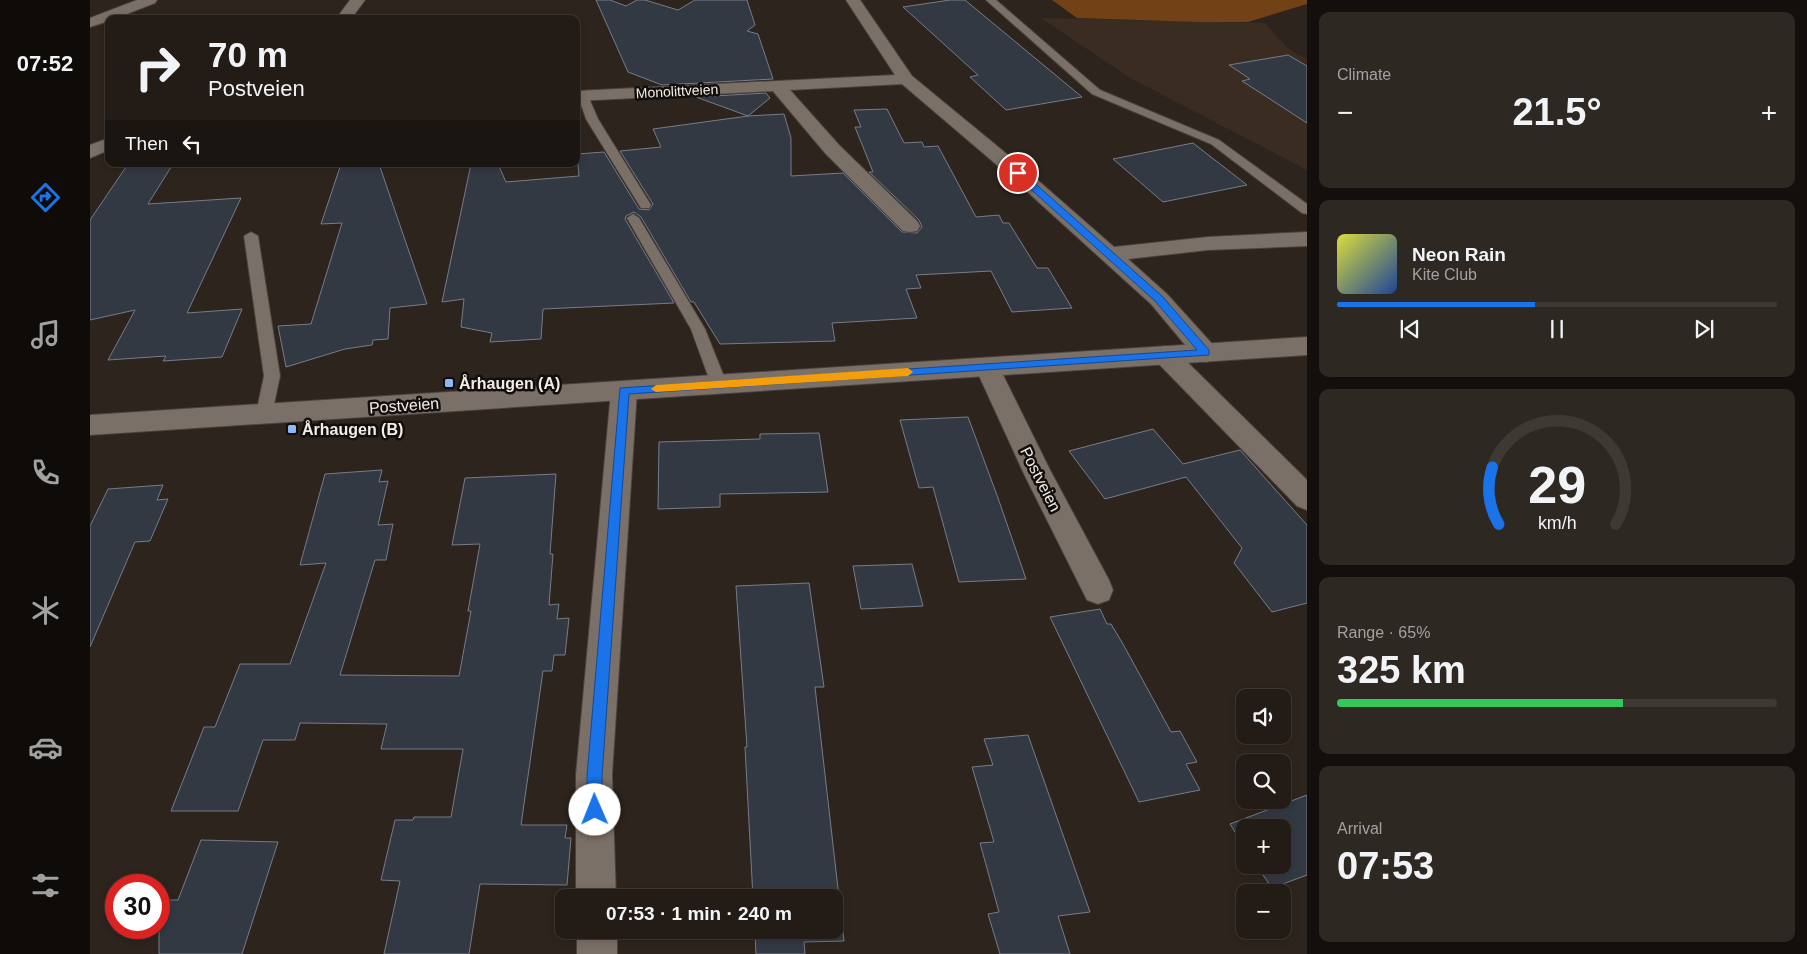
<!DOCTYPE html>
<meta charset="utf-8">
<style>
body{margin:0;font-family:Helvetica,sans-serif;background:#2e2823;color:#f1f3f6;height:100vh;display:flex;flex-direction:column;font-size:19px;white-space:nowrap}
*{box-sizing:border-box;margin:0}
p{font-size:16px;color:#a2a1a1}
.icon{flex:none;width:28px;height:28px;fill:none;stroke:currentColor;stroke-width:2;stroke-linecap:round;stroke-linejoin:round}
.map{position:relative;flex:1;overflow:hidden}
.panel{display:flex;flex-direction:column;gap:12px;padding:12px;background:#130f0c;width:500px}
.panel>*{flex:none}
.guide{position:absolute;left:15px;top:15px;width:475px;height:152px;border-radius:10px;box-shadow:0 2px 8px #0003,0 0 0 1px #3f3935;background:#221b16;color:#f1f3f6;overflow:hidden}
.fabs{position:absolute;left:1146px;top:689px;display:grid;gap:10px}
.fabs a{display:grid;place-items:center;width:55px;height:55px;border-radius:10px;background:#221b16;box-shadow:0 2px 8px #0003,0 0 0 1px #3f3935;font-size:25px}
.speed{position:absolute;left:15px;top:874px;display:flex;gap:10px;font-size:25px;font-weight:700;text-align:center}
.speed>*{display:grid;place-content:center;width:65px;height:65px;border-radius:50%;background:#221b16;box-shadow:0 2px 8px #0003,0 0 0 1px #3f3935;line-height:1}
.speed .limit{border:8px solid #d22;background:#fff;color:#111}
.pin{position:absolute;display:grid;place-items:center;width:42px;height:42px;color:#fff;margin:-21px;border:2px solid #fff;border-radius:50%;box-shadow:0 1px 5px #0007}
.me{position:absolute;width:55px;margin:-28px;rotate:359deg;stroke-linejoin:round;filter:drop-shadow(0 0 4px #0008)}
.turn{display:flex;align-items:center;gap:18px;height:105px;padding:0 20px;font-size:22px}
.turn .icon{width:65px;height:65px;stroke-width:2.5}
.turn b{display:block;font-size:35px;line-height:42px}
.then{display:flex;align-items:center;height:48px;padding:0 20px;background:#0003;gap:10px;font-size:19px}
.big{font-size:38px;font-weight:600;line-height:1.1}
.panel .widget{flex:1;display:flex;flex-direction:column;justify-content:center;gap:8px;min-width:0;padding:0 18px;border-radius:10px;background:#2e2823}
.panel .dial{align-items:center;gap:0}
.dial svg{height:130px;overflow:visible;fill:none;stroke:#3f3935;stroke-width:7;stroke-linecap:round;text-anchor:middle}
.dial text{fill:#f1f3f6;stroke:none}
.song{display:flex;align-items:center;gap:15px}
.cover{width:60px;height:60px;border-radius:8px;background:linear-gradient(135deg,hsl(60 70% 55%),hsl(220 70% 35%))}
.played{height:5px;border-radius:2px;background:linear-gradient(90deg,#1a73e8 45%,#3f3935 45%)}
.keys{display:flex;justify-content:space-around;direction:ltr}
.heat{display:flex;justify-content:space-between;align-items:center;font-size:28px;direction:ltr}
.charge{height:8px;border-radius:4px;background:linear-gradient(90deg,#34c759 65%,#3f3935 0)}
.trip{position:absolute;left:465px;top:889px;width:288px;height:50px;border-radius:10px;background:#221b16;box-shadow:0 2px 8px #0003,0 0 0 1px #3f3935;font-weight:600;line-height:50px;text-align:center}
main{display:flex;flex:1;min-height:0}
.tabs{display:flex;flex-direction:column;width:90px;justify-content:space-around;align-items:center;background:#0e0b09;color:#a2a1a1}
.tabs .icon{width:35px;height:35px}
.tabs .active{color:#1a73e8}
.tabs b{font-size:22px;color:#f1f3f6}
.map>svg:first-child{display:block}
</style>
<main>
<nav class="tabs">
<b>07:52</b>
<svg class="icon active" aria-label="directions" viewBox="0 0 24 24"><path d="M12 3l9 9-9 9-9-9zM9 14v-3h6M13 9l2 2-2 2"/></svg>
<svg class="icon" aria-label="music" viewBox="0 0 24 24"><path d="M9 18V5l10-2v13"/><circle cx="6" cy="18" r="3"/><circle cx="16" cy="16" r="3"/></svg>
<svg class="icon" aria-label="phone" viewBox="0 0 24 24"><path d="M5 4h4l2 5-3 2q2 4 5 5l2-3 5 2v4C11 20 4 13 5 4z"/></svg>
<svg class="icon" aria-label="climate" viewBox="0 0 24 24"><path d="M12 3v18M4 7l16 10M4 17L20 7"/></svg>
<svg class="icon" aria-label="car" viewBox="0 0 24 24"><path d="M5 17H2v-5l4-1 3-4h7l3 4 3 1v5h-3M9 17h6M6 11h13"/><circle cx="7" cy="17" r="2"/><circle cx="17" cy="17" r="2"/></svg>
<svg class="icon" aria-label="filters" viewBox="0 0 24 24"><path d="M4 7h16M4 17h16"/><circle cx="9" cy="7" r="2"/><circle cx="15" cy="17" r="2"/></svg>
</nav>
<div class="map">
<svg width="1217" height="954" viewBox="0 0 1217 954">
<rect width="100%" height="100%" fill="#2d241d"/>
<path fill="#3b2c21" d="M 951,18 L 1174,23 L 1200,50 L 1217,59 L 1217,170 L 1040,78 Z"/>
<path fill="#724115" d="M 962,0 L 1217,0 L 1217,4 L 1158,22 L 1109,22 L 987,18 Z"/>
<path fill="#333943" stroke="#757d88" d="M 506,0 L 520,0 L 536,6 L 547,0 L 555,0 L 588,10 L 605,0 L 657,0 L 665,25 L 657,31 L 668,34 L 683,79 L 572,85 L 538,72 Z
M 860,0 L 875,0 L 992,97 L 916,110 L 880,77 L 888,75 L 813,7 Z
M 1198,55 L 1217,66 L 1217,123 L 1152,81 L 1160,79 L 1139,65 Z
M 676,93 L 680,98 L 658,116 L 694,114 L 701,138 L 701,176 L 753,173 L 812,232 L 827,233 L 832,227 L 829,220 L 779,172 L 783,172 L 765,127 L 771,127 L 764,110 L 797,109 L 814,143 L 832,142 L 834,147 L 848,146 L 886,217 L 909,215 L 913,223 L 919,223 L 947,268 L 958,268 L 982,308 L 922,312 L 901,271 L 826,275 L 831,288 L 816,289 L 827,318 L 742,323 L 745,341 L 630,344 L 604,302 L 601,302 L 551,217 L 544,212 L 536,216 L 535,219 L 584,303 L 453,309 L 451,339 L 400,342 L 402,333 L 371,327 L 374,299 L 352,302 L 381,164 L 408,164 L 416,182 L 489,176 L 487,154 L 514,152 L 549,209 L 559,210 L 563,204 L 530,151 L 571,147 L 563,129 L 658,116 L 606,97 Z
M 1103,143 L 1157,185 L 1073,202 L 1023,159 Z
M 38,164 L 83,164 L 58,204 L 151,198 L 97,313 L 152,309 L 132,357 L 73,361 L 76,356 L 18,360 L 45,310 L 0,320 L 0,220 Z
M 251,164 L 289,164 L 337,304 L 300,308 L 298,339 L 283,340 L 282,345 L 255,349 L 196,367 L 188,326 L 221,324 L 252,223 L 231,224 Z
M 878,417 L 908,498 L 936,579 L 869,582 L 843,487 L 829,488 L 810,420 Z
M 1063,429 L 1093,464 L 1150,450 L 1217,525 L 1217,603 L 1182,612 L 1144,563 L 1152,548 L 1096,477 L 1015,499 L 979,451 Z
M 729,433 L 738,492 L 630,494 L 630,507 L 568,509 L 569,442 L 670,439 L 670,434 Z
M 292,470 L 289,482 L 298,481 L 288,525 L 303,524 L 296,560 L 285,560 L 250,675 L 369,676 L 381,611 L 378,611 L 390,544 L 362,545 L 375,478 L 466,474 L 460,554 L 463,554 L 459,605 L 469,604 L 467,619 L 479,618 L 475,655 L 464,655 L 462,671 L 453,671 L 431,825 L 477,825 L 475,838 L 481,838 L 477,885 L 390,884 L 379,954 L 294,954 L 310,881 L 291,880 L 305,820 L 323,820 L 324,817 L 361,817 L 373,749 L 291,749 L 297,724 L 210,723 L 205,740 L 173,740 L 148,811 L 81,811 L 114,727 L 125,727 L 150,664 L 200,664 L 236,563 L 210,565 L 235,474 Z
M 73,485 L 67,500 L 78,499 L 60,541 L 45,542 L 0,647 L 0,526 L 18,489 Z
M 822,564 L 833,606 L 771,609 L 763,566 Z
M 719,583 L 734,687 L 725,687 L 754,941 L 714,942 L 715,954 L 666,954 L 665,930 L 744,930 L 744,898 L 663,898 L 655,747 L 657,747 L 646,586 Z
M 1010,609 L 1017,624 L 1021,624 L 1033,644 L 1081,732 L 1090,731 L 1107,762 L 1096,764 L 1110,790 L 1049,802 L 960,617 Z
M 938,735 L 1000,912 L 968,916 L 980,954 L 910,954 L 898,914 L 909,912 L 890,843 L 904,842 L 882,767 L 903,765 L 894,739 Z
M 1217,795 L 1217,875 L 1182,888 L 1166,865 L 1192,865 L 1192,828 L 1155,828 L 1155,848 L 1140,824 Z
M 111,840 L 188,842 L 152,954 L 69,954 L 69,900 L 88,900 Z"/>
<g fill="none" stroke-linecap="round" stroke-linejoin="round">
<defs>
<path id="lane" d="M 896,0 L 906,0 L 1010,90 L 1129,140 L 1217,204 L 1217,214 L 1212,213 L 1121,144 L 1002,94 Z
M 493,93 L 498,96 L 508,119 L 561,205 L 559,208 L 551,208 L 496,119 L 488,96 Z
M 543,214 L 549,218 L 615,329 L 637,384 L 635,388 L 629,390 L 623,388 L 621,384 L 601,329 L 537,218 Z
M 161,232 L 168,236 L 190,376 L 182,414 L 180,419 L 174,420 L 168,419 L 166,414 L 174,376 L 154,236 Z"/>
<path id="street" d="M 47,0 L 67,0 L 65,3 L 24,19 L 19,19 L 19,21 L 0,27 L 0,18 Z
M 260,0 L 275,0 L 261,19 L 246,19 Z
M 756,0 L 770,0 L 822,76 L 935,169 L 1024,247 L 1118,237 L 1217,232 L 1217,246 L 1118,250 L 1038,259 L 1077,294 L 1125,347 L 1128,353 L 1125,359 L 1116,362 L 1107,359 L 1061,304 L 921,177 L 812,84 L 700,90 L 749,145 L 827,221 L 830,226 L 827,231 L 820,232 L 813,231 L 735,153 L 683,91 L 486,101 L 486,91 L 805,75 Z
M 19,138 L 19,150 L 0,158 L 0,145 Z
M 1075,346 L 1084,349 L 1217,480 L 1217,510 L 1207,506 L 1066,361 L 1063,355 L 1066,349 Z
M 897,358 L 906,361 L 909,367 L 960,470 L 1019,580 L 1023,590 L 1019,600 L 1008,604 L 997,600 L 935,476 L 885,367 L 888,361 Z
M 534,381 L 543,384 L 547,391 L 522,775 L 526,898 L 486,898 L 486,775 L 521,391 L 525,384 Z
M 487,930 L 527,930 L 527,954 L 487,954 Z"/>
<path id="secondary" d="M 1217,337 L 1217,355 L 0,435 L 0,415 Z"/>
</defs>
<use href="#lane" stroke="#4a423d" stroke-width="2"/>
<use href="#street" stroke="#4a423d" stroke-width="2"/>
<use href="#secondary" stroke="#4a423d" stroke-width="2"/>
<use href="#lane" fill="#7b7068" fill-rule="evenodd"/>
<use href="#street" fill="#7b7068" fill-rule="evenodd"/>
<use href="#secondary" fill="#7b7068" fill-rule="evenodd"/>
</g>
<path fill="#1a73e8" stroke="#114b97" d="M 925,171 L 931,171 L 1072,296 L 1119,350 L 1119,355 L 539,394 L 512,776 L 512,810 L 510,816 L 505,818 L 499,816 L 497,810 L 497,776 L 530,388 L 1107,350 L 1065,301 L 925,175 Z"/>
<path fill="#f59e0b" d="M 818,368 L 823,372 L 818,376 L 566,392 L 561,389 L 566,385 Z"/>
<g fill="#8db9fc" stroke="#120e0b" stroke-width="2">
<rect x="354" y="378" width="10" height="10" rx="2.5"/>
<rect x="197" y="424" width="10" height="10" rx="2.5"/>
</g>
<g text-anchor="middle" stroke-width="5" stroke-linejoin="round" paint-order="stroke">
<g font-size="14" fill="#f2ebe7" stroke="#120e0b">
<text transform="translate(587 91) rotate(-3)" y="5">Monolittveien</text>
</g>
<g font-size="16" font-weight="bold" fill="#f2ebe7" stroke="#120e0b" text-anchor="start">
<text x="369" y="389">Århaugen (A)</text>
<text x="212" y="435">Århaugen (B)</text>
</g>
<g font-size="16" fill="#f2ebe7" stroke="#120e0b">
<text transform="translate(314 405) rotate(-4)" y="6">Postveien</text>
<text transform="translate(951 479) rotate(63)" y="6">Postveien</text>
</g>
</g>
</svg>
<div class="fabs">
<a><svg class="icon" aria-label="sound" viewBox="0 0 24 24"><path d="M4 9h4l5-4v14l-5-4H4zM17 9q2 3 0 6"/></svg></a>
<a><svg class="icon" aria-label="search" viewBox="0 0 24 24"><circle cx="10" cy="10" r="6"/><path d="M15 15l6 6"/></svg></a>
<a>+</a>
<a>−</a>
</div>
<div class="speed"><div class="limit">30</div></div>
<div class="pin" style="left:928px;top:173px;background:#d93025"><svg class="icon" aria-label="arrive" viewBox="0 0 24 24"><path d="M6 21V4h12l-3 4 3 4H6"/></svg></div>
<svg class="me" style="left:505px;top:810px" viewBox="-20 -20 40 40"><circle r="19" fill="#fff"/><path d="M0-13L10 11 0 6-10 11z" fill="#1a73e8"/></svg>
<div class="trip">07:53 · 1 min · 240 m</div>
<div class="guide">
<div class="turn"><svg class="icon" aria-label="right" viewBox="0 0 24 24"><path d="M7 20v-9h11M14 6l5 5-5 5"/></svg><div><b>70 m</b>Postveien</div></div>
<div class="then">Then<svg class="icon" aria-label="left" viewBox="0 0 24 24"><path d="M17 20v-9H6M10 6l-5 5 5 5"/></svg></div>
</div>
</div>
<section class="panel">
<div class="widget"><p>Climate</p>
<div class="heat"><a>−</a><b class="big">21.5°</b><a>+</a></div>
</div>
<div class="widget">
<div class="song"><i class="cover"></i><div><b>Neon Rain</b><p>Kite Club</p></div></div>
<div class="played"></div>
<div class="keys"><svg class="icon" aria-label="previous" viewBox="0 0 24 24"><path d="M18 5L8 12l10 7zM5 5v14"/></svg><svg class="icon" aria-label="pause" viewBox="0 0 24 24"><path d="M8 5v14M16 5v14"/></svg><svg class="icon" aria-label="next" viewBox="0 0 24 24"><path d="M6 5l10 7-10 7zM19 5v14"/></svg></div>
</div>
<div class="widget dial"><svg viewBox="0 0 100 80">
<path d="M14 69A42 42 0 1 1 86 69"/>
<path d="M14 69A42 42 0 0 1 10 34" stroke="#1a73e8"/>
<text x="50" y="56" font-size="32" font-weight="700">29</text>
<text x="50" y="72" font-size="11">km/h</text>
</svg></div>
<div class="widget"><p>Range · 65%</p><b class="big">325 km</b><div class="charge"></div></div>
<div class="widget"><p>Arrival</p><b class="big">07:53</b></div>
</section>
</main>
